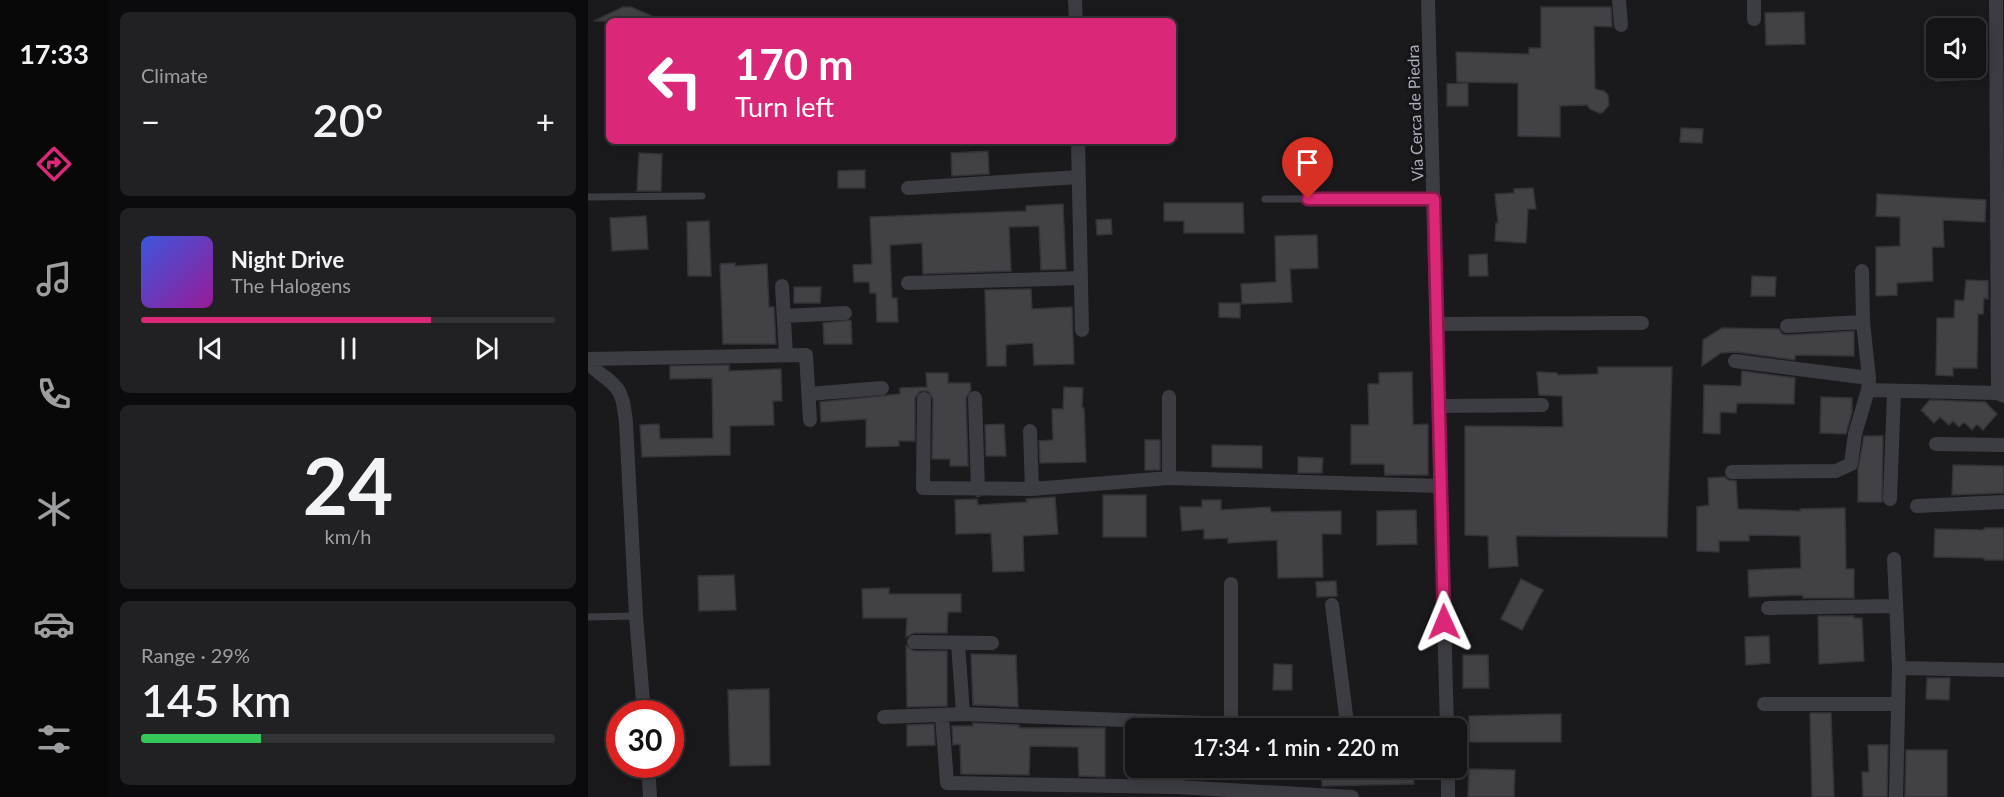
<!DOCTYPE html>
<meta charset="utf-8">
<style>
body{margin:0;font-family:Lato,sans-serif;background:#212022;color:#f1f3f6;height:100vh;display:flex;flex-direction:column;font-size:22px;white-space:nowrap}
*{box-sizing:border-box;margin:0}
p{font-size:20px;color:#9d9ea0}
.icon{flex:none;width:33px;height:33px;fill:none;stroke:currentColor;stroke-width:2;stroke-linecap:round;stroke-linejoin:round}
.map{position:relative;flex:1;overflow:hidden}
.panel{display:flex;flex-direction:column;gap:12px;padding:12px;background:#0b0a0c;width:480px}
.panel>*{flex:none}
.banner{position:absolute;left:18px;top:18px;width:570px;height:126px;border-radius:9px;box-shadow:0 3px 15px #0003,0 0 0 2px #333234;background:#db2777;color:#fff;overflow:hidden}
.tools{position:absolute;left:1338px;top:18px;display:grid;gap:12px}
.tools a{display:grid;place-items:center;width:60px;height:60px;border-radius:9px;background:#141315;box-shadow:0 3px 15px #0003,0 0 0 2px #333234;font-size:30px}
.speed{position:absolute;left:18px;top:700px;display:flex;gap:12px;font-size:30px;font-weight:700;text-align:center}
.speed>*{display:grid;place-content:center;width:78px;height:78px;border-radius:50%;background:#141315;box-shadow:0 3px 15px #0003,0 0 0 2px #333234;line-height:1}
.speed .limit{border:9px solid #d22;background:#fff;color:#111}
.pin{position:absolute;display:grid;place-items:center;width:51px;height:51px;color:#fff;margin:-62px -26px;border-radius:50% 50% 50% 0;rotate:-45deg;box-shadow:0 0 6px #0007}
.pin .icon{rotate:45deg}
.me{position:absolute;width:66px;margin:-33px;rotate:359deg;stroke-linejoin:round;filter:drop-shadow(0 0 4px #0008)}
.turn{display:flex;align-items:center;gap:21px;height:126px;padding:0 30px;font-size:27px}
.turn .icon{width:78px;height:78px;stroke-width:2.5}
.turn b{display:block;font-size:42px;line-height:51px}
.big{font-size:45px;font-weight:600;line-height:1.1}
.panel .card{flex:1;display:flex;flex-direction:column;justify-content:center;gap:9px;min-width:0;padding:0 21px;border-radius:9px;background:#212022}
.panel .dial{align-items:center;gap:0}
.dial b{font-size:78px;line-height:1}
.song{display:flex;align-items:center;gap:18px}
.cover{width:72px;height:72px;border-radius:9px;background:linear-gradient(135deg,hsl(230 70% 55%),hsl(300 70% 35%))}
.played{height:6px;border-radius:3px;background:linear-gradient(90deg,#db2777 70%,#333234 70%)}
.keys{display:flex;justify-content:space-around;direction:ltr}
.heat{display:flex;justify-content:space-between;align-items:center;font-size:33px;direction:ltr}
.charge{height:9px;border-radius:4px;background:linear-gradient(90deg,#34c759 29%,#333234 0)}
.trip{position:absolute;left:537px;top:718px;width:342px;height:60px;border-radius:9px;background:#141315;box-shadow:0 3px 15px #0003,0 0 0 2px #333234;font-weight:600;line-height:60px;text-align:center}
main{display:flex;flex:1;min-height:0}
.dock{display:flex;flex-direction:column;width:108px;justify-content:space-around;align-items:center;background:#080808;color:#9d9ea0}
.dock .icon{width:42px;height:42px}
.dock .active{color:#db2777}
.dock b{font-size:27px;color:#f1f3f6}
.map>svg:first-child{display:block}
</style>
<main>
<nav class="dock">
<b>17:33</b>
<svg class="icon active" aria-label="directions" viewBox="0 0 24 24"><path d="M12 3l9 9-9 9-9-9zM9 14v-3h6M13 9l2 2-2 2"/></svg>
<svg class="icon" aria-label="music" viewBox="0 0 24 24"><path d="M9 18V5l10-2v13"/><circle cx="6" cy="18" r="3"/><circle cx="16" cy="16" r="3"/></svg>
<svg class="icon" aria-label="phone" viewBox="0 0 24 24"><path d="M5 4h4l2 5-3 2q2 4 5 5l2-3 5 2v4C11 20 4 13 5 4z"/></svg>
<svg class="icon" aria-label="climate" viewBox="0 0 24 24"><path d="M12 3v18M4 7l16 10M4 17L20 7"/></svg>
<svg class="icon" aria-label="car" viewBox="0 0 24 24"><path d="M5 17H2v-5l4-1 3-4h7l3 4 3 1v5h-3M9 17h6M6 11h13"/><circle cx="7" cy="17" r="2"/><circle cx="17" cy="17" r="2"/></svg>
<svg class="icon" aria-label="filters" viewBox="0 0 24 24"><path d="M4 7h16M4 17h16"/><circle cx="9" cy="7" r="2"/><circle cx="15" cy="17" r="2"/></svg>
</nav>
<section class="panel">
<div class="card"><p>Climate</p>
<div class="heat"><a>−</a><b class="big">20°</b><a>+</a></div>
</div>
<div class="card">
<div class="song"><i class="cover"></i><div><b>Night Drive</b><p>The Halogens</p></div></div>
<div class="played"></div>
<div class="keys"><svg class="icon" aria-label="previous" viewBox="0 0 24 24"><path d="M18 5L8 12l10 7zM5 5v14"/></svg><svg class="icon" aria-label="pause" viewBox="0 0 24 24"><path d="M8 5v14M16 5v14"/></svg><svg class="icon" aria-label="next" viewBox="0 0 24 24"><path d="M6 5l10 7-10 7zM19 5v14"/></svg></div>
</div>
<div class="card dial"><b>24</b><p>km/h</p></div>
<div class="card"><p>Range · 29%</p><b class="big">145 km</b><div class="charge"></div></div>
</section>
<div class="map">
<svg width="1416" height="797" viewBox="0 0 1416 797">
<rect width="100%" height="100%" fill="#1a191c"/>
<path fill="#414146" stroke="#343338" stroke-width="1.5" d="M 35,7 L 43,7 L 75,21 L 6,21 Z
M 953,7 L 1023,7 L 1024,27 L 1006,26 L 1007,89 L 1016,91 L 1020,95 L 1021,105 L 1015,112 L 1011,113 L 1002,109 L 999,105 L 972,106 L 972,137 L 930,136 L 930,83 L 869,82 L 868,52 L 941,54 L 941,48 L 953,48 Z
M 1216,12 L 1217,44 L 1178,45 L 1177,13 Z
M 1346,68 L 1392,68 L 1392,79 L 1347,81 Z
M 880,83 L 880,106 L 859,106 L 859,84 Z
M 1093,128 L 1115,129 L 1114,143 L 1092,142 Z
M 400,151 L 401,174 L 364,176 L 363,153 Z
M 51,153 L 74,154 L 73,191 L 49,191 Z
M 277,170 L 277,188 L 250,188 L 250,171 Z
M 945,188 L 948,209 L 940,209 L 938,243 L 907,241 L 908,223 L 910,223 L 907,194 L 926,193 L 926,189 Z
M 1289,194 L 1398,200 L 1397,222 L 1355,220 L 1356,247 L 1344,247 L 1345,281 L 1309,283 L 1309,295 L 1288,296 L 1288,247 L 1312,246 L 1312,217 L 1288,216 Z
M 576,203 L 655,203 L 656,233 L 596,233 L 596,221 L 576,221 Z
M 475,204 L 478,269 L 453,270 L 451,226 L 421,227 L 423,271 L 335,274 L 334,243 L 302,245 L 304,298 L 309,298 L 310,322 L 289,322 L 288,293 L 282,293 L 281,282 L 266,282 L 265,265 L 284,264 L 282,217 L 438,211 L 438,206 Z
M 58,216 L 60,249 L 24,251 L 22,218 Z
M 523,219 L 524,234 L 509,235 L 508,220 Z
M 121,221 L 123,276 L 100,276 L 99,222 Z
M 729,235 L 730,268 L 702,269 L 704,302 L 654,304 L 653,284 L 688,282 L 687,236 Z
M 899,254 L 900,276 L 881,276 L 881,255 Z
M 147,263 L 147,266 L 179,264 L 181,307 L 186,307 L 188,344 L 135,344 L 132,264 Z
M 1164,276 L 1188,277 L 1187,296 L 1163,296 Z
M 1378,280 L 1400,281 L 1400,299 L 1396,298 L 1395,314 L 1390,314 L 1389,368 L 1365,368 L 1365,376 L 1348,375 L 1349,318 L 1366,318 L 1367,300 L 1376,301 Z
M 206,287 L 233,287 L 232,303 L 206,303 Z
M 443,289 L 444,309 L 484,307 L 486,364 L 446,365 L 445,343 L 418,345 L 418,366 L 399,366 L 397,290 Z
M 631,303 L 652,303 L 652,318 L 631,317 Z
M 263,320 L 264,344 L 236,344 L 235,323 Z
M 1134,328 L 1191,329 L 1194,334 L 1199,335 L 1266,331 L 1266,356 L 1207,355 L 1207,360 L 1148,352 L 1133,353 L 1114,366 L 1115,340 Z
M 141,365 L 141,371 L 193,369 L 194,401 L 185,401 L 186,425 L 142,426 L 142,455 L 54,457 L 52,425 L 71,424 L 72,439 L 125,438 L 124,378 L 82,379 L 82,366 Z
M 1010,367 L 1084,367 L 1079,537 L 928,536 L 930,566 L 901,568 L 900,536 L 877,535 L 877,426 L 975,427 L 974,396 L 951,395 L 949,372 L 969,373 L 970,375 L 1010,374 Z
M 1154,371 L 1207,378 L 1206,404 L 1149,403 L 1148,413 L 1132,412 L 1132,434 L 1115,433 L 1116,385 L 1153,386 Z
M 824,372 L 825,425 L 840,424 L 840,475 L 797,475 L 796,464 L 763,464 L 763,425 L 781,425 L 780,384 L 791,384 L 791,373 Z
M 338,373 L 360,373 L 360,383 L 382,383 L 383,390 L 378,398 L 380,466 L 362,466 L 362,459 L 344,459 L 345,399 L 340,391 L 332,391 L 327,398 L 327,441 L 311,441 L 311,446 L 278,447 L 278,419 L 233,422 L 232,402 L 312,394 L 312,388 L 339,387 Z
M 476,387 L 495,388 L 494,408 L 496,408 L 498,462 L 452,463 L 451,441 L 465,440 L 464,409 L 475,409 Z
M 1233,397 L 1264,398 L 1264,412 L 1258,434 L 1232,433 Z
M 1342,400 L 1397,402 L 1409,414 L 1395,430 L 1389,424 L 1384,430 L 1376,422 L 1371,427 L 1365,421 L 1361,425 L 1352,417 L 1346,423 L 1333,410 Z
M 416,424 L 418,456 L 398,456 L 397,425 Z
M 1276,436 L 1295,436 L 1294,502 L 1270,502 L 1270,469 Z
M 557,440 L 572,440 L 572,470 L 557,470 Z
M 624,445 L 674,446 L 674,468 L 624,467 Z
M 710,457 L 735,458 L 734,473 L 710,473 Z
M 1365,465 L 1416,466 L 1416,493 L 1364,495 Z
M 1137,477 L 1140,480 L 1148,481 L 1150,509 L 1212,511 L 1212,509 L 1257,508 L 1258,569 L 1266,569 L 1266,598 L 1215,598 L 1215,595 L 1161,597 L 1160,570 L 1213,568 L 1212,536 L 1161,535 L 1161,541 L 1131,541 L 1131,552 L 1109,551 L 1109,507 L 1121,505 L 1120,478 Z
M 515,495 L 558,495 L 558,537 L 515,537 Z
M 467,497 L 470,534 L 435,536 L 436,571 L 405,572 L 403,533 L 368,534 L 367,500 L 389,499 L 390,505 L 439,502 L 438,499 Z
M 614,500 L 633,500 L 633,510 L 682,507 L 683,512 L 753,511 L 753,534 L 734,534 L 735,577 L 690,578 L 689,540 L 640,543 L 640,538 L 616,539 L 616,529 L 594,531 L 592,507 L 614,507 Z
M 828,510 L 829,544 L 789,545 L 789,511 Z
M 1396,528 L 1416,528 L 1416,560 L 1396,560 L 1396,558 L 1346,557 L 1347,529 L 1396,530 Z
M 146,575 L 148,610 L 111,611 L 110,576 Z
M 933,579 L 955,590 L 934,630 L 913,619 Z
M 748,581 L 749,596 L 729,597 L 728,582 Z
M 301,588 L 301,594 L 373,594 L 373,612 L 360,612 L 359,633 L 326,633 L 318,637 L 319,618 L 275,618 L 274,589 Z
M 1230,616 L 1266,616 L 1266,618 L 1274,618 L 1276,661 L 1231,664 Z
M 1181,636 L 1182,663 L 1158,665 L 1157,637 Z
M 318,646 L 326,651 L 359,651 L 359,706 L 319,707 Z
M 383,654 L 428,655 L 430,707 L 385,705 Z
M 875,655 L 900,655 L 901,688 L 875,688 Z
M 686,664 L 704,665 L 704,690 L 685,690 Z
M 1339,678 L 1362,678 L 1361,700 L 1338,699 Z
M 181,689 L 182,765 L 142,766 L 140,690 Z
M 1222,713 L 1243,713 L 1246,797 L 1224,797 Z
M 973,714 L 973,742 L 881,742 L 881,716 Z
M 385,723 L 431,725 L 431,728 L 517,728 L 517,777 L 491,776 L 490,747 L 442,746 L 441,775 L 373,774 L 372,744 L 365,745 L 364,726 L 385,726 Z
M 346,724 L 347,745 L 319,746 L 319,725 Z
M 1280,745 L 1300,745 L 1299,797 L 1275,797 L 1274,772 L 1281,772 Z
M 1318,750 L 1359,750 L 1359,797 L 1317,797 Z
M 733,768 L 825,768 L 826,784 L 734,786 Z
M 881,769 L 927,770 L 926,797 L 880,797 Z"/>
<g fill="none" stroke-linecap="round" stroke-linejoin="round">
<path stroke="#3c3c43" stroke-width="7" d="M 0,197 L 114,196
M 677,199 L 846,199
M 0,617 L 48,616"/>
<path stroke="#3c3c43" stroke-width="14" d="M 487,0 L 488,21
M 840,0 L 859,729
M 1031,0 L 1033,25
M 1166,0 L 1166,19
M 1408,0 L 1410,393 L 1416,396
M 490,141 L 494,330
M 320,188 L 491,177
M 320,283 L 493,278
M 194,286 L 198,355
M 196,316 L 257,313
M 849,324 L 1054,323
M 1199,326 L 1275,322
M 0,359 L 218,355 L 222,420
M 0,361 C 6,372 17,375 26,385 C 36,395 36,409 38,422 L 48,616 L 56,714
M 1147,361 L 1281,378
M 1280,390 L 1410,393
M 221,394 L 294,388
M 581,397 L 581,478
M 387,398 L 390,490
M 336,399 L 335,488 L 444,489 L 581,478 L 853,486
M 851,406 L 954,405
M 442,431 L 444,489
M 1348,444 L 1416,445
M 1144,472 L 1248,471 L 1263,464 L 1267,434 L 1280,390 L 1281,378 L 1275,322 L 1274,271
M 1302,499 L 1306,392
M 1329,506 L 1416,502
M 1306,559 L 1311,668 L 1308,797
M 643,584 L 643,724
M 744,605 L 759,723
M 1180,608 L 1308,606
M 326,642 L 404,643
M 370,643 L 375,714
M 1311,668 L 1416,670
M 1176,704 L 1310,704
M 354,716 L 359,783 L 589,787 L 764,797
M 296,717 L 375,714 L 643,724 L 859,724
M 60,765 L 62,797
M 860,768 L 860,797
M 589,787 L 589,768"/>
</g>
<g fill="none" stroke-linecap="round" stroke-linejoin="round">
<defs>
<path id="route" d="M 720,199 L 846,199 L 856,622"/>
</defs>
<use href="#route" stroke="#8e194d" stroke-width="15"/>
<use href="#route" stroke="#db2777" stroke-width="10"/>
</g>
<g text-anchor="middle" stroke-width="6" stroke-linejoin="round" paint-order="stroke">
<g font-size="16" fill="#abaebc" stroke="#151417">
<text transform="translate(827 113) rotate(-92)" y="6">Vía Cerca de Piedra</text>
</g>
</g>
</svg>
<div class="tools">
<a><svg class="icon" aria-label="sound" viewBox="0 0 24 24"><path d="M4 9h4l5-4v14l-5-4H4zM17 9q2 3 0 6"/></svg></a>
</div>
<div class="speed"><div class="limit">30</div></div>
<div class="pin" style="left:720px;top:199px;background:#d93025"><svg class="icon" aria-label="arrive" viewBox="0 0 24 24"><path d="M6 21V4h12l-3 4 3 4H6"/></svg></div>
<svg class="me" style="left:856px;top:622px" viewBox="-20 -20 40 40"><path d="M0-17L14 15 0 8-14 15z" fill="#db2777" stroke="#fff" stroke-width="4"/></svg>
<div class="trip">17:34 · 1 min · 220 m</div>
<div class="banner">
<div class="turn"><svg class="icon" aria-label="left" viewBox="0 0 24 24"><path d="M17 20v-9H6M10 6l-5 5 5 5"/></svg><div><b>170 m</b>Turn left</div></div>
</div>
</div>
</main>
